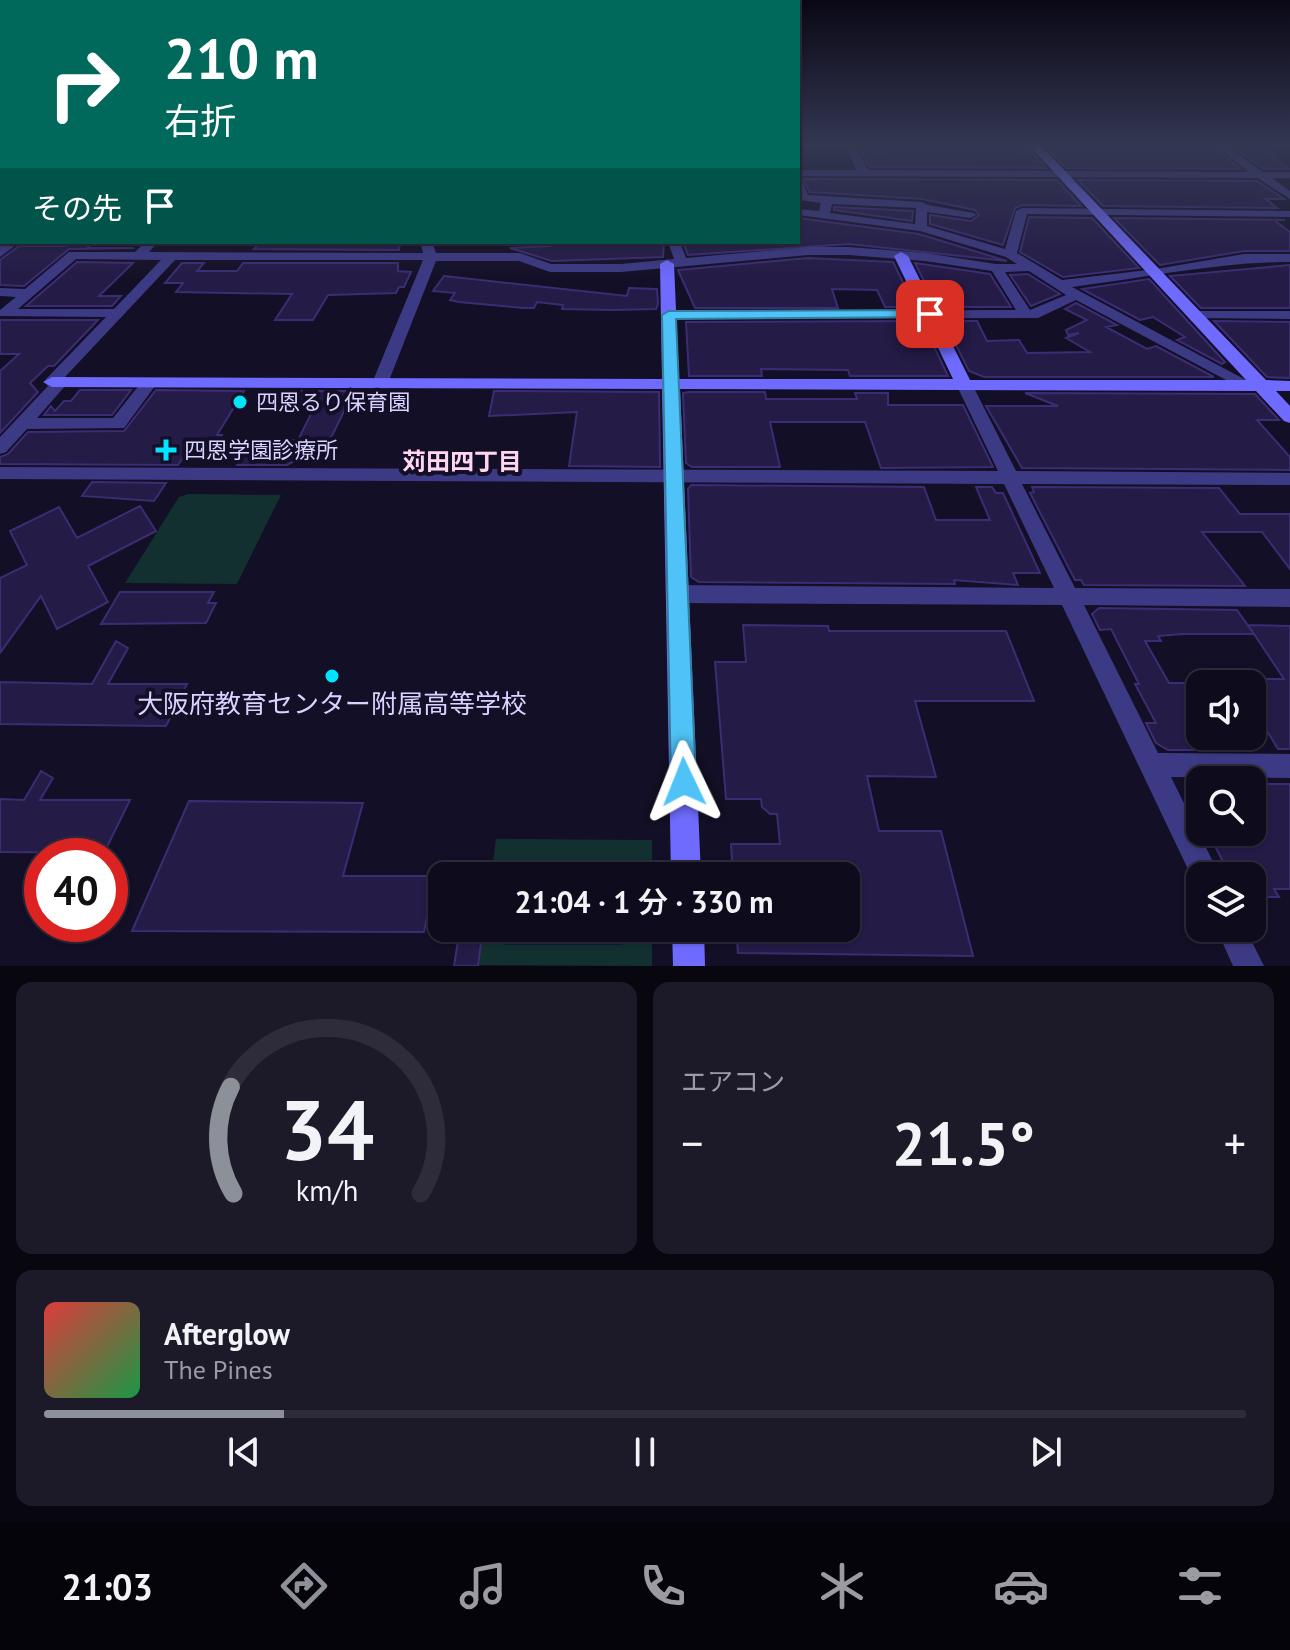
<!DOCTYPE html>
<html lang="ja">
<meta charset="utf-8">
<style>
body{margin:0;font-family:"PT Sans","Noto Sans JP",sans-serif;background:#1c1929;color:#f1f3f6;height:100vh;display:flex;flex-direction:column;font-size:30px;white-space:nowrap}
*{box-sizing:border-box;margin:0}
p{font-size:26px;color:#9b9ba3}
.icon{flex:none;width:44px;height:44px;fill:none;stroke:currentColor;stroke-width:2;stroke-linecap:round;stroke-linejoin:round}
.map{position:relative;height:966px;overflow:hidden}
.drawer{display:flex;flex-direction:column;gap:16px;padding:16px;background:#08060f;flex:1}
.drawer>*{flex:none}
.guide{position:absolute;left:0px;top:0px;width:800px;height:244px;box-shadow:0 2px 6px #0004,0 0 0 2px #2e2b3b;background:#00695c;color:#fff;overflow:hidden}
.controls{position:absolute;left:1186px;top:670px;display:grid;gap:16px}
.controls a{display:grid;place-items:center;width:80px;height:80px;border-radius:16px;background:#0e0b1c;box-shadow:0 2px 6px #0004,0 0 0 2px #2e2b3b;font-size:40px}
.speed{position:absolute;left:24px;top:838px;display:flex;gap:16px;font-size:40px;font-weight:700;text-align:center}
.speed>*{display:grid;place-content:center;width:104px;height:104px;border-radius:50%;background:#0e0b1c;box-shadow:0 2px 6px #0004,0 0 0 2px #2e2b3b;line-height:1}
.speed .limit{border:12px solid #d22;background:#fff;color:#111}
.pin{position:absolute;display:grid;place-items:center;width:68px;height:68px;color:#fff;margin:-34px;border-radius:16px;box-shadow:0 4px 12px #0006}
.me{position:absolute;width:88px;margin:-44px;rotate:358deg;stroke-linejoin:round;filter:drop-shadow(0 0 6px #0008)}
.turn{display:flex;align-items:center;gap:28px;height:168px;padding:0 32px;font-size:36px}
.turn .icon{width:104px;height:104px;stroke-width:2.5}
.turn b{display:block;font-size:56px;line-height:68px}
.then{display:flex;align-items:center;height:76px;padding:0 32px;background:#0003;gap:16px;font-size:30px}
.big{font-size:60px;font-weight:600;line-height:1.1}
.drawer .card{flex:1;display:flex;flex-direction:column;justify-content:center;gap:12px;min-width:0;padding:0 28px;border-radius:16px;background:#1c1929}
.drawer .dial{align-items:center;gap:0}
.dial svg{height:208px;overflow:visible;fill:none;stroke:#2e2b3b;stroke-width:7;stroke-linecap:round;text-anchor:middle}
.dial text{fill:#f1f3f6;stroke:none}
.song{display:flex;align-items:center;gap:24px}
.cover{width:96px;height:96px;border-radius:12px;background:linear-gradient(135deg,hsl(0 70% 55%),hsl(140 70% 35%))}
.played{height:8px;border-radius:4px;background:linear-gradient(90deg,#8c9099 20%,#2e2b3b 20%)}
.keys{display:flex;justify-content:space-around;direction:ltr}
.heat{display:flex;justify-content:space-between;align-items:center;font-size:44px;direction:ltr}
.drawer .tiles{flex:1;display:grid;gap:16px;grid-template-columns:1fr 1fr}
.card:last-child{grid-column:span 2}
.trip{position:absolute;left:428px;top:862px;width:432px;height:80px;border-radius:16px;background:#0e0b1c;box-shadow:0 2px 6px #0004,0 0 0 2px #2e2b3b;font-weight:600;line-height:80px;text-align:center}
.menu{display:flex;height:128px;justify-content:space-around;align-items:center;background:#06040b;color:#9b9ba3}
.menu .icon{width:56px;height:56px}
.menu .active{color:#8c9099}
.menu b{font-size:36px;color:#f1f3f6}
.map>svg:first-child{display:block}
</style>
<div class="map">
<svg width="1290" height="966" viewBox="0 0 1290 966">
<rect width="100%" height="100%" fill="#130f26"/>
<path fill="#12302f" d="M 188,494 L 281,495 L 237,584 L 125,583 L 179,497 Z
M 496,839 L 652,840 L 652,876 L 491,876 Z
M 483,928 L 652,928 L 652,966 L 478,965 Z"/>
<path fill="#0a1f44" d="M 516,861 L 624,862 L 624,876 L 514,876 Z
M 508,928 L 622,928 L 622,945 L 505,945 Z"/>
<path fill="#241b47" stroke="#3b2d73" stroke-width="2" d="M 879,145 L 1026,146 L 1046,168 L 870,167 L 861,152 L 882,152 Z
M 1044,145 L 1211,145 L 1240,169 L 1066,168 Z
M 1230,145 L 1259,145 L 1289,169 L 1264,169 Z
M 802,179 L 1057,180 L 1081,206 L 1022,205 L 1015,208 L 1003,245 L 930,224 L 930,215 L 971,221 L 979,215 L 975,210 L 922,199 L 810,192 Z
M 1078,180 L 1257,181 L 1284,199 L 1266,199 L 1277,208 L 1103,206 Z
M 834,207 L 913,211 L 912,221 L 834,210 Z
M 1029,217 L 1092,218 L 1139,268 L 1063,277 L 1020,252 Z
M 798,218 L 919,234 L 1007,261 L 849,244 L 688,255 L 683,242 L 798,242 Z
M 1114,218 L 1285,220 L 1274,220 L 1290,232 L 1290,251 L 1244,251 L 1160,265 Z
M 72,242 L 94,242 L 87,248 L 134,248 L 69,249 L 24,286 L 0,285 L 0,260 L 19,246 L 66,246 Z
M 260,242 L 400,242 L 399,250 L 254,249 Z
M 550,242 L 567,242 L 568,245 L 664,242 L 663,257 L 552,261 L 510,248 L 550,246 Z
M 808,258 L 893,262 L 915,307 L 885,307 L 877,290 L 832,289 L 838,308 L 695,308 L 678,270 Z
M 77,262 L 133,263 L 99,296 L 121,296 L 112,306 L 26,306 Z
M 182,263 L 204,263 L 197,271 L 237,271 L 243,263 L 398,263 L 398,271 L 411,272 L 404,287 L 399,287 L 396,293 L 328,295 L 313,320 L 275,320 L 292,294 L 176,292 L 183,283 L 165,283 Z
M 915,263 L 990,274 L 1011,307 L 937,307 Z
M 1290,265 L 1290,308 L 1201,308 L 1170,276 Z
M 1028,274 L 1060,294 L 1031,306 L 1010,275 Z
M 444,276 L 627,296 L 629,288 L 657,289 L 658,304 L 656,309 L 613,310 L 562,309 L 563,305 L 537,302 L 534,308 L 523,308 L 459,302 L 450,300 L 455,293 L 433,291 Z
M 1149,279 L 1225,362 L 1222,364 L 1177,340 L 1185,337 L 1153,317 L 1140,320 L 1082,289 Z
M 1076,303 L 1117,325 L 1106,327 L 1147,349 L 1156,346 L 1214,377 L 984,377 L 969,371 L 944,321 L 977,321 L 987,341 L 1019,340 L 1027,353 L 1090,352 L 1066,338 L 1079,333 L 1068,335 L 1066,330 L 1087,320 L 1065,309 Z
M 0,320 L 98,320 L 54,366 L 48,366 L 30,383 L 38,392 L 0,433 L 0,371 L 19,354 L 0,354 Z
M 922,321 L 948,376 L 850,376 L 848,370 L 761,369 L 762,376 L 689,376 L 686,322 Z
M 1214,321 L 1290,322 L 1290,378 L 1267,377 Z
M 80,390 L 131,390 L 112,415 L 44,415 L 51,406 L 55,411 L 64,401 L 71,401 Z
M 156,390 L 244,391 L 217,435 L 222,435 L 220,439 L 298,440 L 314,408 L 290,408 L 281,397 L 295,391 L 351,391 L 348,397 L 351,397 L 328,444 L 287,465 L 237,465 L 241,458 L 183,458 L 178,465 L 0,464 L 0,457 L 8,454 L 28,432 L 124,431 Z
M 494,391 L 659,392 L 660,467 L 569,466 L 577,412 L 489,416 Z
M 689,392 L 765,392 L 766,399 L 857,399 L 855,393 L 888,393 L 888,405 L 963,405 L 993,467 L 881,468 L 865,422 L 770,422 L 780,467 L 692,467 L 686,463 L 683,393 Z
M 1025,393 L 1255,394 L 1279,420 L 1257,420 L 1290,457 L 1290,470 L 1022,468 L 986,406 L 1058,406 Z
M 92,482 L 166,483 L 154,501 L 82,496 Z
M 691,485 L 924,487 L 936,520 L 990,520 L 976,487 L 992,487 L 996,493 L 1003,493 L 1040,573 L 1013,573 L 1018,585 L 954,580 L 955,584 L 699,582 L 691,577 L 688,489 Z
M 1032,487 L 1219,488 L 1240,514 L 1290,514 L 1290,569 L 1262,532 L 1202,532 L 1245,586 L 1084,585 L 1081,580 L 1075,580 L 1030,493 L 1034,492 Z
M 140,506 L 156,531 L 88,566 L 108,602 L 57,629 L 41,596 L 0,653 L 0,578 L 27,565 L 10,531 L 59,507 L 77,538 Z
M 120,592 L 214,592 L 208,603 L 216,603 L 206,623 L 101,624 Z
M 1099,608 L 1237,610 L 1254,634 L 1182,634 L 1158,636 L 1161,641 L 1145,641 L 1169,683 L 1200,683 L 1200,721 L 1188,721 L 1204,750 L 1168,750 L 1156,743 L 1146,723 L 1156,723 L 1135,684 L 1139,684 L 1111,629 L 1100,630 L 1092,614 Z
M 743,625 L 828,626 L 829,631 L 1006,631 L 1034,701 L 915,701 L 936,777 L 867,776 L 879,831 L 941,831 L 973,956 L 738,953 L 736,928 L 846,928 L 846,876 L 733,876 L 731,844 L 780,844 L 777,814 L 770,814 L 762,807 L 761,799 L 726,799 L 715,662 L 746,662 Z
M 1248,625 L 1290,626 L 1290,749 L 1278,749 L 1252,706 L 1252,679 L 1284,679 Z
M 116,641 L 128,648 L 108,684 L 187,684 L 166,726 L 0,724 L 0,682 L 92,684 Z
M 41,771 L 53,778 L 40,800 L 130,800 L 104,853 L 0,852 L 0,799 L 24,800 Z
M 1252,784 L 1290,784 L 1290,889 L 1274,889 L 1279,897 L 1252,897 L 1252,876 L 1230,876 L 1208,832 L 1252,832 Z
M 189,801 L 363,803 L 343,876 L 435,876 L 424,932 L 132,931 Z
M 460,928 L 483,928 L 478,966 L 454,966 Z"/>
<g fill="none" stroke-linecap="round" stroke-linejoin="round">
<path fill="#3d3a85" fill-rule="evenodd" d="M 0,145 L 2,145 L 2,148 L 0,149 Z
M 844,145 L 854,145 L 868,170 L 1249,172 L 1214,145 L 1225,145 L 1263,172 L 1290,172 L 1290,178 L 1272,178 L 1290,191 L 1290,199 L 1258,178 L 798,176 L 798,170 L 857,170 Z
M 798,180 L 803,183 L 808,195 L 922,202 L 928,205 L 974,213 L 976,215 L 970,218 L 927,212 L 927,226 L 1005,249 L 1016,211 L 1022,208 L 1290,211 L 1290,217 L 1027,214 L 1017,253 L 1062,280 L 1156,269 L 1244,254 L 1290,254 L 1290,262 C 1217,262 1145,278 1072,287 L 1257,386 L 1249,391 L 1243,389 L 1076,300 L 1038,318 L 669,319 L 662,315 L 669,311 L 1016,310 L 992,271 L 925,261 L 849,255 L 808,255 L 621,272 L 550,272 L 519,261 L 436,261 L 388,383 L 380,388 L 372,383 L 423,260 L 175,260 L 64,378 L 68,382 L 66,385 L 37,418 L 113,418 L 144,379 L 156,379 L 158,382 L 124,428 L 27,429 L 6,452 L 0,454 L 0,437 L 48,386 L 44,382 L 46,379 L 106,317 L 0,316 L 0,310 L 16,297 L 0,296 L 0,288 L 25,289 L 69,252 L 135,252 L 145,242 L 158,242 L 149,252 L 423,253 L 420,242 L 432,242 L 436,253 L 520,253 L 551,264 L 621,264 L 674,259 L 668,242 L 680,242 L 686,258 L 808,247 L 849,247 L 925,253 L 996,264 L 1017,264 L 1006,257 L 920,231 L 798,215 L 798,209 L 819,211 L 821,203 L 799,200 ZM 832,204 L 916,208 L 915,224 L 830,213 ZM 76,259 L 161,260 L 114,309 L 18,309 ZM 1029,271 L 1066,295 L 1030,310 L 1005,272 Z
M 0,213 L 2,213 L 2,219 L 0,219 Z
M 6,242 L 20,242 L 0,257 L 0,247 Z
M 1195,311 L 1290,311 L 1290,319 L 1190,318 L 1190,312 Z
M 965,381 L 973,386 L 1016,471 L 1290,473 L 1290,485 L 1022,484 L 1075,588 L 1290,589 L 1290,607 L 1084,605 L 1158,753 L 1290,754 L 1290,778 L 1171,777 L 1220,876 L 1200,876 L 1200,887 L 1196,886 L 1062,605 L 678,603 L 671,600 L 668,594 L 671,588 L 678,585 L 1054,588 L 1004,484 L 0,479 L 0,467 L 998,471 L 957,386 Z
M 1216,928 L 1245,928 L 1264,966 L 1233,966 Z"/>
<path fill="#6f6bff" fill-rule="evenodd" d="M 1029,145 L 1040,145 L 1266,380 L 1290,381 L 1290,391 L 1276,391 L 1290,406 L 1290,423 L 1284,421 L 1256,391 L 680,389 L 701,876 L 671,876 L 662,389 L 52,387 L 43,382 L 52,377 L 662,379 L 660,264 L 667,260 L 674,264 L 679,379 L 953,379 L 894,256 L 901,252 L 908,256 L 970,380 L 1246,380 Z
M 672,928 L 704,928 L 705,966 L 673,966 Z"/>
</g>
<linearGradient id="sky" x2="0" y2="1"><stop stop-color="#0a0815"/><stop offset="0.52" stop-color="#333752"/><stop offset="1" stop-color="#333752" stop-opacity="0"/></linearGradient>
<rect width="1290" height="280" fill="url(#sky)"/>
<path fill="#4fc3f7" stroke="#337fa1" stroke-width="2" d="M 930,310 L 935,311 L 935,317 L 676,319 L 696,782 L 693,791 L 684,795 L 675,791 L 671,782 L 662,315 L 669,311 Z"/>
<g fill="#00e5ff" stroke="#130f26" stroke-width="3">
<circle cx="240" cy="402" r="8"/>
<path d="M162 438h8v8h8v8h-8v8h-8v-8h-8v-8h8z"/>
<circle cx="332" cy="676" r="8"/>
</g>
<g text-anchor="middle" stroke-width="8" stroke-linejoin="round" paint-order="stroke">
<g font-size="22" fill="#d9d4ff" stroke="#130f26" text-anchor="start">
<text x="256" y="410">四恩るり保育園</text>
<text x="184" y="458">四恩学園診療所</text>
</g>
<g font-size="24" font-weight="bold" fill="#ffd6f0" stroke="#130f26">
<text x="462" y="470">苅田四丁目</text>
</g>
<g font-size="26" fill="#d9d4ff" stroke="#130f26">
<text x="332" y="713">大阪府教育センター附属高等学校</text>
</g>
</g>
</svg>
<div class="controls">
<a><svg class="icon" aria-label="sound" viewBox="0 0 24 24"><path d="M4 9h4l5-4v14l-5-4H4zM17 9q2 3 0 6"/></svg></a>
<a><svg class="icon" aria-label="search" viewBox="0 0 24 24"><circle cx="10" cy="10" r="6"/><path d="M15 15l6 6"/></svg></a>
<a><svg class="icon" aria-label="layers" viewBox="0 0 24 24"><path d="M12 4l9 5-9 5-9-5zM3 14l9 5 9-5"/></svg></a>
</div>
<div class="speed"><div class="limit">40</div></div>
<div class="pin" style="left:930px;top:314px;background:#d93025"><svg class="icon" aria-label="arrive" viewBox="0 0 24 24"><path d="M6 21V4h12l-3 4 3 4H6"/></svg></div>
<svg class="me" style="left:684px;top:782px" viewBox="-20 -20 40 40"><path d="M0-17L14 15 0 8-14 15z" fill="#4fc3f7" stroke="#fff" stroke-width="4"/></svg>
<div class="trip">21:04 · 1 分 · 330 m</div>
<div class="guide">
<div class="turn"><svg class="icon" aria-label="right" viewBox="0 0 24 24"><path d="M7 20v-9h11M14 6l5 5-5 5"/></svg><div><b>210 m</b>右折</div></div>
<div class="then">その先<svg class="icon" aria-label="arrive" viewBox="0 0 24 24"><path d="M6 21V4h12l-3 4 3 4H6"/></svg></div>
</div>
</div>
<section class="drawer">
<div class="tiles">
<div class="card dial"><svg viewBox="0 0 100 80">
<path d="M14 69A42 42 0 1 1 86 69"/>
<path d="M14 69A42 42 0 0 1 13 28" stroke="#8c9099"/>
<text x="50" y="56" font-size="32" font-weight="700">34</text>
<text x="50" y="72" font-size="11">km/h</text>
</svg></div>
<div class="card"><p>エアコン</p>
<div class="heat"><a>−</a><b class="big">21.5°</b><a>+</a></div>
</div>
<div class="card">
<div class="song"><i class="cover"></i><div><b>Afterglow</b><p>The Pines</p></div></div>
<div class="played"></div>
<div class="keys"><svg class="icon" aria-label="previous" viewBox="0 0 24 24"><path d="M18 5L8 12l10 7zM5 5v14"/></svg><svg class="icon" aria-label="pause" viewBox="0 0 24 24"><path d="M8 5v14M16 5v14"/></svg><svg class="icon" aria-label="next" viewBox="0 0 24 24"><path d="M6 5l10 7-10 7zM19 5v14"/></svg></div>
</div>
</div>
</section>
<nav class="menu">
<b>21:03</b>
<svg class="icon active" aria-label="directions" viewBox="0 0 24 24"><path d="M12 3l9 9-9 9-9-9zM9 14v-3h6M13 9l2 2-2 2"/></svg>
<svg class="icon" aria-label="music" viewBox="0 0 24 24"><path d="M9 18V5l10-2v13"/><circle cx="6" cy="18" r="3"/><circle cx="16" cy="16" r="3"/></svg>
<svg class="icon" aria-label="phone" viewBox="0 0 24 24"><path d="M5 4h4l2 5-3 2q2 4 5 5l2-3 5 2v4C11 20 4 13 5 4z"/></svg>
<svg class="icon" aria-label="climate" viewBox="0 0 24 24"><path d="M12 3v18M4 7l16 10M4 17L20 7"/></svg>
<svg class="icon" aria-label="car" viewBox="0 0 24 24"><path d="M5 17H2v-5l4-1 3-4h7l3 4 3 1v5h-3M9 17h6M6 11h13"/><circle cx="7" cy="17" r="2"/><circle cx="17" cy="17" r="2"/></svg>
<svg class="icon" aria-label="filters" viewBox="0 0 24 24"><path d="M4 7h16M4 17h16"/><circle cx="9" cy="7" r="2"/><circle cx="15" cy="17" r="2"/></svg>
</nav>
